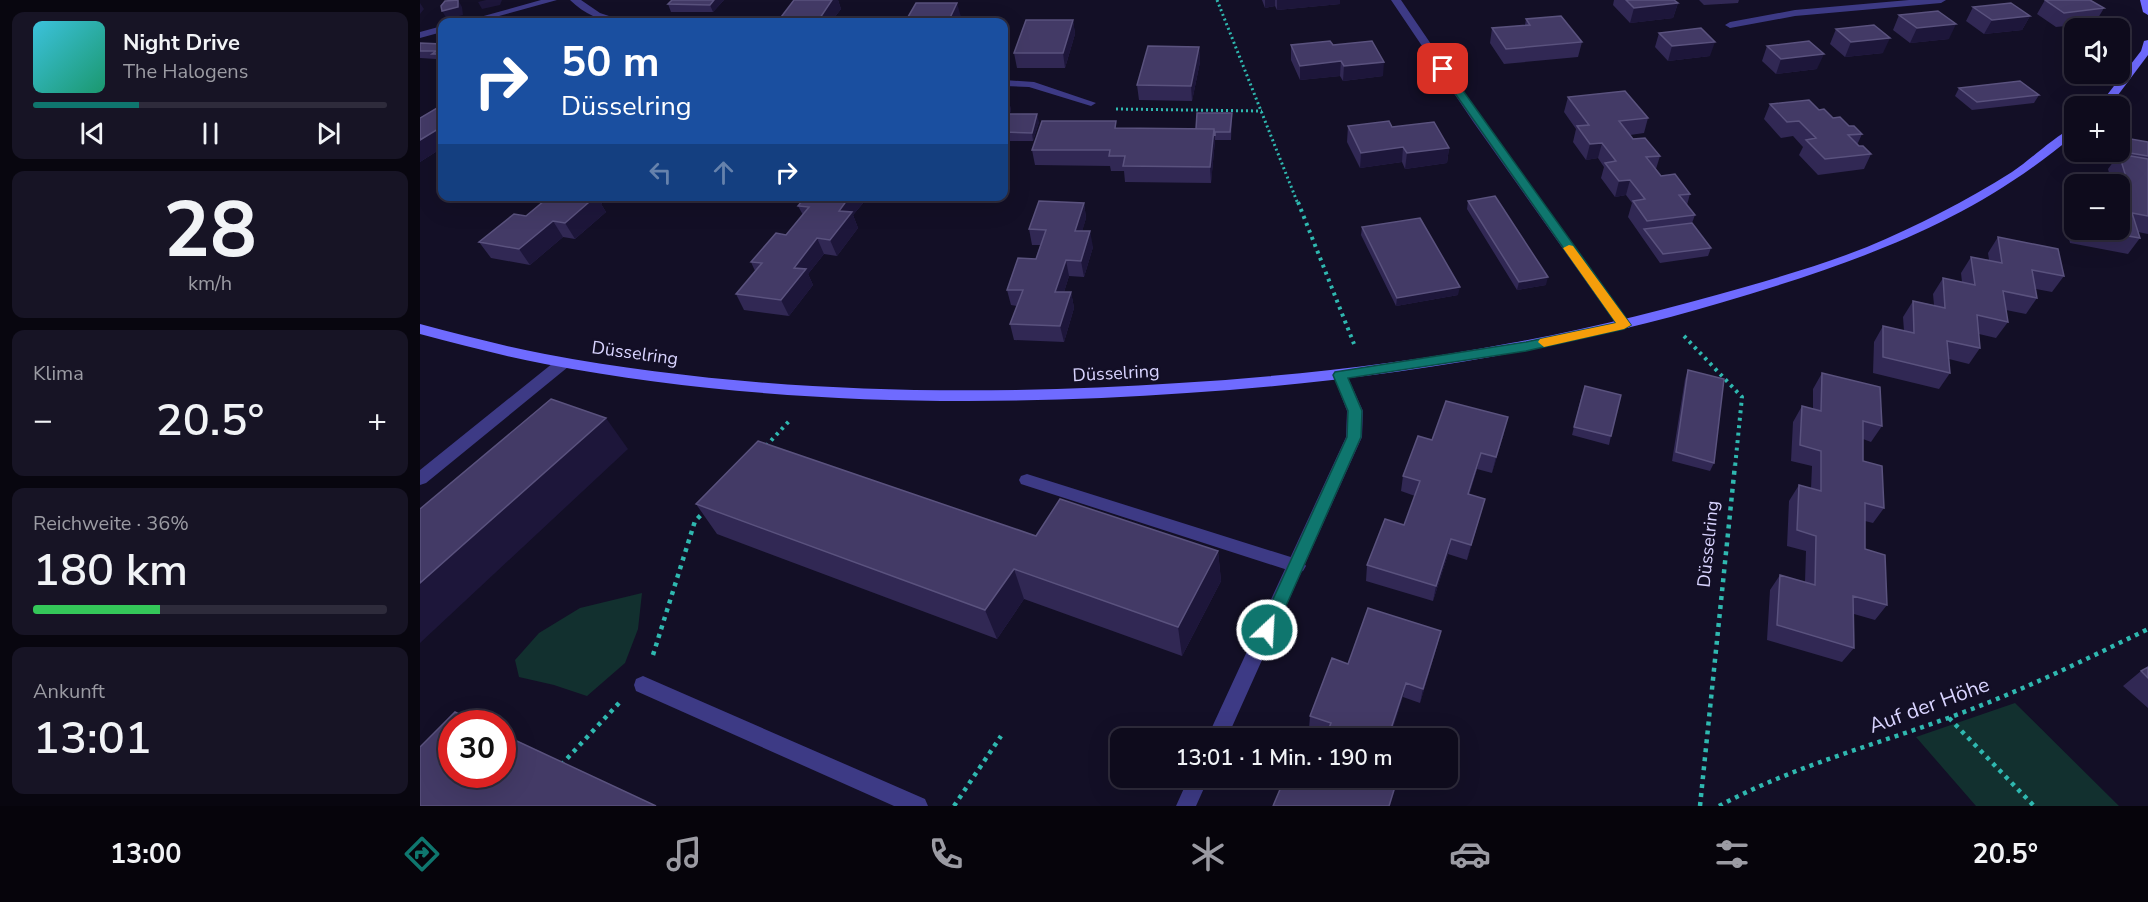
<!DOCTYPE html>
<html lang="de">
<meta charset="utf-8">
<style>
body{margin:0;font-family:"Nunito Sans",sans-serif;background:#171425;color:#f1f3f6;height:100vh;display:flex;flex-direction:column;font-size:22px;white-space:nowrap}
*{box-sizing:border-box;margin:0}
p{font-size:20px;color:#9b9ba3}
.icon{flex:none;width:33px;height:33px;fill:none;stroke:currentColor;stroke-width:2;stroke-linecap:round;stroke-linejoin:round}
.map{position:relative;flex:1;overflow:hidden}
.details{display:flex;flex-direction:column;gap:12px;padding:12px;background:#08060f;width:420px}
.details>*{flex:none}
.banner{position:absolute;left:18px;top:18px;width:570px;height:183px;border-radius:12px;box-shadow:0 6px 24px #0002,0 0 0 2px #2e2b3b;background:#1a4fa0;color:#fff;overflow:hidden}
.fabs{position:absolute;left:1644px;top:18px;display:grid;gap:12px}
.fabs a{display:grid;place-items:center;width:66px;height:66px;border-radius:12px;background:#0e0b1c;box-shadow:0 6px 24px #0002,0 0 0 2px #2e2b3b;font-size:30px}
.speed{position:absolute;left:18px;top:710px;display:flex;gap:12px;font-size:30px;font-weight:700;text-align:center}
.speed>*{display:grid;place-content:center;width:78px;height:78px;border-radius:50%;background:#0e0b1c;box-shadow:0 6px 24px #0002,0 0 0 2px #2e2b3b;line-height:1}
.speed .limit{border:9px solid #d22;background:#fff;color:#111}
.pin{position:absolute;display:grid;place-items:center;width:51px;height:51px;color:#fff;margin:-26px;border-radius:12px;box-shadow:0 3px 9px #0006}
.me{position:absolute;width:66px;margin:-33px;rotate:25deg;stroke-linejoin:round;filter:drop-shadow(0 0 4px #0008)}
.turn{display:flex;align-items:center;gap:21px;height:126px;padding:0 24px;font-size:27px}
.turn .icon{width:78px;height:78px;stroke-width:2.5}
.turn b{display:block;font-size:42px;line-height:51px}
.lanes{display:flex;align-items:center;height:57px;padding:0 24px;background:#0003;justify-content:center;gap:30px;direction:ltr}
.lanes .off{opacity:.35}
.big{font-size:45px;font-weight:600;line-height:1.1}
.details .tile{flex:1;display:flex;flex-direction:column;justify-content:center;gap:9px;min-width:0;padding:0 21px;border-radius:12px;background:#171425}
.details .dial{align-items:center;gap:0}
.dial b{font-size:78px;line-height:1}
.song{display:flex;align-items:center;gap:18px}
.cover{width:72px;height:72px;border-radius:9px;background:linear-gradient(135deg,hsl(190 70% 55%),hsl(160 70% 35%))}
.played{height:6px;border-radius:3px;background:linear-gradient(90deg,#0f766e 30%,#2e2b3b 30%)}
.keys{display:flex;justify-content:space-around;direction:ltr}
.heat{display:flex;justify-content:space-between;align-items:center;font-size:33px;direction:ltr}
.charge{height:9px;border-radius:4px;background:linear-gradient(90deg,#34c759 36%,#2e2b3b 0)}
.trip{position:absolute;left:690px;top:728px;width:348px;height:60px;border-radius:12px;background:#0e0b1c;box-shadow:0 6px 24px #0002,0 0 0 2px #2e2b3b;font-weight:600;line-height:60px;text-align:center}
.menu{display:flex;height:96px;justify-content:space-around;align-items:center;background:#06040b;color:#9b9ba3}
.menu .icon{width:42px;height:42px}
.menu .selected{color:#0f766e}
.menu b{font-size:27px;color:#f1f3f6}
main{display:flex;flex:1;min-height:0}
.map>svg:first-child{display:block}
</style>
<main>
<section class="details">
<div class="tile">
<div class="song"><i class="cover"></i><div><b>Night Drive</b><p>The Halogens</p></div></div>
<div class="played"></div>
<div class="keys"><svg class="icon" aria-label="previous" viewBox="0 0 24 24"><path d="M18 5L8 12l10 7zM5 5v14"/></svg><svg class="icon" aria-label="pause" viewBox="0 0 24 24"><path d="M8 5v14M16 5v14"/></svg><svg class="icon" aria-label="next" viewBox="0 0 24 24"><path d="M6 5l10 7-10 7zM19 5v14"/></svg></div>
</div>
<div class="tile dial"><b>28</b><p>km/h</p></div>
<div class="tile"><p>Klima</p>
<div class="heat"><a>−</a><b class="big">20.5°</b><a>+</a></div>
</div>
<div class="tile"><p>Reichweite · 36%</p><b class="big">180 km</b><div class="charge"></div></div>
<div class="tile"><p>Ankunft</p><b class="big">13:01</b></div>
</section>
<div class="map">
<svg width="1728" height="806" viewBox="0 0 1728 806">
<rect width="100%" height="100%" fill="#130f26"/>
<path fill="#12302f" d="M 222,593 L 218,629 L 205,663 L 167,696 L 134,685 L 99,677 L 95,660 L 119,633 L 160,608 Z
M 1595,703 L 1699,806 L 1556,806 L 1496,737 Z"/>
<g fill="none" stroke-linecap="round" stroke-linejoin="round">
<path stroke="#2fb8b0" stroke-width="3" stroke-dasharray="2 3" stroke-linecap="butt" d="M 797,0 L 878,204
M 696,109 L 842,111"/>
<path stroke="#2fb8b0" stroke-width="4" stroke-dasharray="3 4.5" stroke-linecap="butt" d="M 878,202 L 934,344
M 1264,336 L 1322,397 L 1315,467
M 346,446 L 371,419"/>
<path stroke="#2fb8b0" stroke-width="4.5" stroke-dasharray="4 5" stroke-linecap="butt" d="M 233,655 L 275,521 L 285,511
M 1529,718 L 1614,806
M 141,765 L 199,703
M 534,806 L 581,736
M 1280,806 L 1315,465
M 1299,806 C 1372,767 1451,746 1528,718 C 1597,693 1663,661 1728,629"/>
<path fill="#3d3a85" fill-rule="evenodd" d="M 607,474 L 877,559 L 883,561 L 886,566 L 883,571 L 877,573 L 601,484 L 599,480 L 601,476 Z
M 223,676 L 505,799 L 508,806 L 474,806 L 216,691 L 214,685 L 216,679 Z"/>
<path fill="#3d3a85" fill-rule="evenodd" d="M 121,0 L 137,0 L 57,22 L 42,22 Z
M 150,0 L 161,0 L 180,13 L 207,22 C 186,24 165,15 150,0 Z
M 971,0 L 981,0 L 1062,119 L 1209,322 L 1211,325 L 1209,328 L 1199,328 L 1054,123 Z
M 1489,0 L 1526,0 L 1521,3 L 1375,16 L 1310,28 L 1305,25 L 1310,22 L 1375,10 Z
M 22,26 L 22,32 L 0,38 L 0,32 Z
M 584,80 L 614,82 L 676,103 L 671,106 L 609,87 L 584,86 Z
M 143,358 L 148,359 L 150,363 L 148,367 L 6,483 L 0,485 L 0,470 L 138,359 Z
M 920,370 L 927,375 L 943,411 L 942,437 L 807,738 L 787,738 L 926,437 L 927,411 L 913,375 Z
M 769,777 L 789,777 L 776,806 L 756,806 Z"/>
<path fill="#6f6bff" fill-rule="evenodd" d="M 1720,0 L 1728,0 L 1728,15 L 1723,12 Z
M 1728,40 L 1728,55 L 1695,99 L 1686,106 L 1675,106 L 1687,95 L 1721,51 L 1724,41 Z
M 1654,127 L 1654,135 C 1548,225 1431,264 1300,303 C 1127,354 948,381 767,393 C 553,408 337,404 125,364 C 83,356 42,345 0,334 L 0,324 C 42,335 83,346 125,354 C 334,393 547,397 759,383 C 870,376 981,364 1091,343 C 1170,329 1247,309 1325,287 C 1366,275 1407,263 1447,247 C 1497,226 1546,201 1592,172 C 1613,158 1632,138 1654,127 Z"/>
</g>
<path fill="#312854" d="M 252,0 L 304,0 L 293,12 L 251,12 L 248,4 Z
M 374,0 L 418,0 L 421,9 L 411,22 L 359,22 L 358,21 Z
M 842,0 L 920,0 L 920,4 L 857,10 L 855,6 L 845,8 Z
M 1194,0 L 1254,0 L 1258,3 L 1253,18 L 1210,23 L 1193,5 Z
M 1279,0 L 1319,0 L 1318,3 L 1284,5 Z
M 1625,0 L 1684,8 L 1675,23 L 1636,27 L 1617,14 Z
M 1553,7 L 1610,16 L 1602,30 L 1564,34 L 1546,21 Z
M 1479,15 L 1529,39 L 1490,43 L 1473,30 Z
M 1106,19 L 1162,42 L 1158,57 L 1084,64 L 1070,43 L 1072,28 L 1105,25 Z
M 653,20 L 655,34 L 645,68 L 597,68 L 594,53 Z
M 1416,29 L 1463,53 L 1425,57 L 1410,44 Z
M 1239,33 L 1290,56 L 1248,61 L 1235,47 Z
M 0,43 L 22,44 L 22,62 L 18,61 L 16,59 L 0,58 Z
M 871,45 L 913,45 L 963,76 L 923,81 L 920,76 L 880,80 L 871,60 Z
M 1347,46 L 1397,69 L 1356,74 L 1342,61 Z
M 779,47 L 780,62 L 772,101 L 719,100 L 717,85 Z
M 1539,88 L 1619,95 L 1614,103 L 1552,110 L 1535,96 Z
M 588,95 L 591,111 L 589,114 L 619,122 L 613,141 L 584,141 L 584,129 Z
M 1148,97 L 1228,118 L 1224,133 L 1210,135 L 1213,139 L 1240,156 L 1236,169 L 1241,176 L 1270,194 L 1267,205 L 1275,215 L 1272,223 L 1291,248 L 1288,256 L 1240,263 L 1208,217 L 1212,203 L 1206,195 L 1195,197 L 1181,178 L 1184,167 L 1178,158 L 1166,160 L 1153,142 L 1156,129 L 1144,112 Z
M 1350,104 L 1399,110 L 1442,134 L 1437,145 L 1451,154 L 1444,169 L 1398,175 L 1379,155 L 1383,147 L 1373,136 L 1361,138 L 1344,119 Z
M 22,105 L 22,148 L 0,162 L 0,118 Z
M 812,113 L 811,140 L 795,140 L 791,183 L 705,182 L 704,171 L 691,171 L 690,166 L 615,165 L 612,150 L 697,128 L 776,129 Z
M 928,126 L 972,127 L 1029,148 L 1027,163 L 985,169 L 982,162 L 940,168 L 927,142 Z
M 1705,138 L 1728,142 L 1728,234 L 1718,232 L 1720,238 L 1708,254 L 1650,243 L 1644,218 L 1654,202 L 1654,230 L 1700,230 L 1700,184 L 1692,184 L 1688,169 L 1699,154 L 1702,154 L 1700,146 Z
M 130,196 L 190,196 L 181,204 L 186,212 L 155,239 L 143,237 L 110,265 L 71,258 L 59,242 L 106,216 Z
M 386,196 L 442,196 L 444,202 L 433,215 L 438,228 L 417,256 L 404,254 L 388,274 L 393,285 L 369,316 L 324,310 L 316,294 L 335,271 L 331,262 L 366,235 L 383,215 L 378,206 Z
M 1048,201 L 1126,285 L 1097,290 L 1047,209 Z
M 664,203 L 666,218 L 662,231 L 673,247 L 664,277 L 649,276 L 644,292 L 651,292 L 654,308 L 644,342 L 594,340 L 590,324 L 597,306 L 591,305 L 587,290 L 616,259 L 620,245 L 612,245 L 609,229 Z
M 942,227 L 1038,295 L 976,306 L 941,235 Z
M 1578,237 L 1644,276 L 1632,292 L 1616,289 L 1617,298 L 1606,314 L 1586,310 L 1588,322 L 1576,338 L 1559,334 L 1560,348 L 1549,364 L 1529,359 L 1530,373 L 1519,389 L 1453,373 L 1454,342 L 1463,326 L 1484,331 L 1483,317 L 1493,301 L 1514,305 L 1513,294 L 1523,278 L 1542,282 L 1541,273 L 1551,257 L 1569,260 L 1568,253 Z
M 1268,370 L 1294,463 L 1290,471 L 1252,461 L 1265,379 Z
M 1402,373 L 1462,426 L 1451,442 L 1443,439 L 1443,461 L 1464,508 L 1453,523 L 1445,521 L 1445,549 L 1467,605 L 1455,620 L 1434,614 L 1434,648 L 1422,662 L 1347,640 L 1350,590 L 1360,575 L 1385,582 L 1386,551 L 1367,546 L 1369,501 L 1379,485 L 1391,489 L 1392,466 L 1371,461 L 1373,422 L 1382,406 L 1393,409 L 1393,389 Z
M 1162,394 L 1191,436 L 1189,445 L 1152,435 Z
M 1084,433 L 1072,473 L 1057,469 L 1049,495 L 1065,499 L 1047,560 L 1028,554 L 1013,601 L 946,581 L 947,565 L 984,525 L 995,496 L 981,491 L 983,476 Z
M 276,504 L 616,536 L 798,551 L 801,581 L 762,656 L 604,599 L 577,639 L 297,534 Z
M 1021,631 L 1017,646 L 1000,703 L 983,697 L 906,735 L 889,729 L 890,716 L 928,664 Z
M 1728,667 L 1728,708 L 1703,686 L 1721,671 Z"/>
<path fill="#1d163a" d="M 38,0 L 42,7 L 43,15 L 27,19 L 22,11 Z
M 66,0 L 82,0 L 80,5 L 62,9 L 58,2 Z
M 294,0 L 304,0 L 293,12 L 290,5 Z
M 412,0 L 418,0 L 421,9 L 411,22 L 398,22 L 398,21 Z
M 845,0 L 855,0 L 855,6 L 845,8 Z
M 857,0 L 920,0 L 920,4 L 857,10 Z
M 0,3 L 4,9 L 0,14 Z
M 537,3 L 541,17 L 538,22 L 528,22 Z
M 1258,3 L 1253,18 L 1210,23 L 1214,8 Z
M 1610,16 L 1602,30 L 1564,34 L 1572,20 Z
M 653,20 L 655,34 L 645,68 L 643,53 Z
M 1536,24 L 1529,39 L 1490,43 L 1497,28 Z
M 1470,38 L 1463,53 L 1425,57 L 1431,42 Z
M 1295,42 L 1290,56 L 1248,61 L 1252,46 Z
M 779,47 L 780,62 L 772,101 L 771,86 Z
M 1404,54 L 1397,69 L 1356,74 L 1361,59 Z
M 921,61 L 920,76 L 880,80 L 880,66 Z
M 964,62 L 963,76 L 923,81 L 924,66 Z
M 588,95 L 591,111 L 584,128 L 584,105 Z
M 617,114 L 619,122 L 613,141 L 612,133 Z
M 18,129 L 22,136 L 22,148 L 0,162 L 0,140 Z
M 794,129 L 795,140 L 791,183 L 790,167 Z
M 1182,143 L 1178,158 L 1166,160 L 1170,144 Z
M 983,147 L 982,162 L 940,168 L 941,153 Z
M 1029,148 L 1027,163 L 985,169 L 987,153 Z
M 1210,180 L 1206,195 L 1195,197 L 1199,181 Z
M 167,196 L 190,196 L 181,204 L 186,212 L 155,239 L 145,223 Z
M 430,196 L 442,196 L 444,202 L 433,215 L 438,228 L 417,256 L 410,240 L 419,211 Z
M 664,203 L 666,218 L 658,246 L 655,231 Z
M 133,221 L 143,237 L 110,265 L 99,249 Z
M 670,231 L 673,247 L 664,277 L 661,261 Z
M 397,238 L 404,254 L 388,274 L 393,285 L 369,316 L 361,300 L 374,268 Z
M 646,260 L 649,276 L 639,308 L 635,292 Z
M 1128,277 L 1126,285 L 1097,290 L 1099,282 Z
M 1040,287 L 1038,295 L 976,306 L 977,298 Z
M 651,292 L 654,308 L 644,342 L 640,326 Z
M 1088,417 L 1084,433 L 1072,473 L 1076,457 Z
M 186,418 L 208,449 L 0,643 L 0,583 Z
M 1061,453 L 1057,469 L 1045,510 L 1048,494 Z
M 1065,499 L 1061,514 L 1047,560 L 1051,545 Z
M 1031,539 L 1028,554 L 1013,601 L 1016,586 Z
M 798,551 L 801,581 L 762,656 L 758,627 Z
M 594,569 L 604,599 L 577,639 L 565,610 Z
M 1021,631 L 1017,646 L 1000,703 L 1003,689 Z
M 986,683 L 983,697 L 970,738 L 968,738 Z
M 978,777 L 979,777 L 970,806 L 969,806 Z"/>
<path fill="#433a66" stroke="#5a527e" stroke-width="1.5" d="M 38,0 L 38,7 L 22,11 L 21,6 L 25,1 Z
M 252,0 L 294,0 L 290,5 L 248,4 Z
M 374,0 L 412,0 L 398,21 L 358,21 Z
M 1206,0 L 1254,0 L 1258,3 L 1214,8 Z
M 1625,0 L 1670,0 L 1684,8 L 1644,13 Z
M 496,3 L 537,3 L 528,22 L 485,22 Z
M 1591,3 L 1610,16 L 1572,20 L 1553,7 Z
M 1518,11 L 1536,24 L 1497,28 L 1479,15 Z
M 1141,16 L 1162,42 L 1086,49 L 1072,28 L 1110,25 L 1106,19 Z
M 606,20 L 653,20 L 643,53 L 594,53 Z
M 1454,25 L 1470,38 L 1431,42 L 1416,29 Z
M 1281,28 L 1295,42 L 1252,46 L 1239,33 Z
M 910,41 L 913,45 L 952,41 L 964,62 L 924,66 L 921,61 L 880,66 L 871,45 Z
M 1389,41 L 1404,54 L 1361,59 L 1347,46 Z
M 0,43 L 22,44 L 22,54 L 12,54 L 16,51 L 0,51 Z
M 728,46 L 779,47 L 771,86 L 717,85 Z
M 1600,81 L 1619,95 L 1557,102 L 1539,88 Z
M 1205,91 L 1228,118 L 1199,121 L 1213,139 L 1225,138 L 1240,156 L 1226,157 L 1241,176 L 1255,174 L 1270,194 L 1259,195 L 1275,215 L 1227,221 L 1213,201 L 1225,199 L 1210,180 L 1199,181 L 1185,163 L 1196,161 L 1182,143 L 1170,144 L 1157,126 L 1169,125 L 1148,97 Z
M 584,95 L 588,95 L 584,105 Z
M 1389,100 L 1399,110 L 1404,109 L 1413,118 L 1420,117 L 1429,126 L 1434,126 L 1442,134 L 1428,135 L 1439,146 L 1443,146 L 1451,154 L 1405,159 L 1386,140 L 1396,138 L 1379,121 L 1367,122 L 1350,104 Z
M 22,105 L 22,130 L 18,129 L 0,140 L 0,118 Z
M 777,113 L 812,113 L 810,132 L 795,132 L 795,136 L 794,129 L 776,129 Z
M 589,114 L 617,114 L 612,133 L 584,132 L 584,129 Z
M 622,121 L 696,121 L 695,128 L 794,129 L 790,167 L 703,166 L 705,156 L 689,156 L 690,150 L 612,150 Z
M 969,121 L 972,127 L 1014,122 L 1029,148 L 987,153 L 983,147 L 941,153 L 928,126 Z
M 1705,138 L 1728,142 L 1728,156 L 1710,153 Z
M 1699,154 L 1728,159 L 1728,216 L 1712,213 L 1720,238 L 1673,230 L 1700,230 L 1700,188 L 1710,190 Z
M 130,196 L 176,196 L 145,223 L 133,221 L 99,249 L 59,242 L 94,214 L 106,216 Z
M 386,196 L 430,196 L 419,211 L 432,212 L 410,240 L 397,238 L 374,268 L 386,269 L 361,300 L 316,294 L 342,263 L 331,262 L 356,233 L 366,235 L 389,207 L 378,206 Z
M 1075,196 L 1128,277 L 1099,282 L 1048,201 Z
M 619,201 L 664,203 L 655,231 L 670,231 L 661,261 L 646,260 L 635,292 L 651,292 L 640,326 L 590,324 L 603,290 L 587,290 L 598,258 L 616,259 L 626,230 L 609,229 Z
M 1000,218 L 1040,287 L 977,298 L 942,227 Z
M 1272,223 L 1291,248 L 1243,254 L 1224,229 Z
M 1578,237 L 1638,249 L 1644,276 L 1612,270 L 1617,298 L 1583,291 L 1588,322 L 1557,315 L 1560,348 L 1527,341 L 1530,373 L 1463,357 L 1463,326 L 1494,333 L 1493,301 L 1525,308 L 1523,278 L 1555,285 L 1551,257 L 1582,263 Z
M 1268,370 L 1304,379 L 1294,463 L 1256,452 Z
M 1402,373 L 1460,387 L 1462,426 L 1443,421 L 1443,461 L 1462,466 L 1464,508 L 1445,503 L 1445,549 L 1465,555 L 1467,605 L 1433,596 L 1434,648 L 1357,625 L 1360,575 L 1395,585 L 1396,536 L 1377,530 L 1379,485 L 1401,491 L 1401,451 L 1380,445 L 1382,406 L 1401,411 Z
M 1165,386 L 1201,395 L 1191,436 L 1154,427 Z
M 131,399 L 186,418 L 0,583 L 0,509 Z
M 1026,401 L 1088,417 L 1076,457 L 1061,453 L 1048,494 L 1065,499 L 1051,545 L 1031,539 L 1016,586 L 947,565 L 965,519 L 984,525 L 1000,481 L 983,476 L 998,436 L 1012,440 Z
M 338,441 L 616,536 L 640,499 L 798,551 L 758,627 L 594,569 L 565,610 L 276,504 Z
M 948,608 L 1021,631 L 1003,689 L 986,683 L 968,738 L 905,738 L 911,723 L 890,716 L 912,658 L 928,664 Z
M 1728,667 L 1728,678 L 1721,671 Z
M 35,712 L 58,723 L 32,723 L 32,774 L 82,774 L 82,734 L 236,806 L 0,806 L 0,747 Z
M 890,777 L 978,777 L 969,806 L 853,806 L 864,780 L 886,788 Z"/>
<path fill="#0f766e" stroke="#0a4d48" stroke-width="1.5" d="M 1023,66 L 1026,67 L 1211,325 L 1204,329 L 1106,351 L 928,378 L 942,411 L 941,437 L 853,635 L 847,638 L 841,635 L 839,630 L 927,437 L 928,411 L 913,375 L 915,372 L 1106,342 L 1196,323 L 1018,69 Z"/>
<path fill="#f59e0b" d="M 1149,245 L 1153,246 L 1211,325 L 1204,329 L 1124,347 L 1118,342 L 1120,339 L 1196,323 L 1143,248 Z"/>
<g text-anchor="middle" stroke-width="4.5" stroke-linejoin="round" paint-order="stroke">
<g font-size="18" fill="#d9d4ff" stroke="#130f26">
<text transform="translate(215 353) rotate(8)" y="6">Düsselring</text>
<text transform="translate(696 373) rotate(-3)" y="6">Düsselring</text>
<text transform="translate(1288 544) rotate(-84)" y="6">Düsselring</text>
</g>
<g font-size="21" fill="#d9d4ff" stroke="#130f26">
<text transform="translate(1509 705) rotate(-20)" y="7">Auf der Höhe</text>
</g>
</g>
</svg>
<div class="fabs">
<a><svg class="icon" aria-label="sound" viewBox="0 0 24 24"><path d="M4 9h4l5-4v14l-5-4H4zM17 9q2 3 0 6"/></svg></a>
<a>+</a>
<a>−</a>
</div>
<div class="speed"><div class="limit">30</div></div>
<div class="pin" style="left:1023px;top:69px;background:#d93025"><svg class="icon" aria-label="arrive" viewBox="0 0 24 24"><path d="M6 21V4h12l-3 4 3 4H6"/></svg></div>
<svg class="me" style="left:847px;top:630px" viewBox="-20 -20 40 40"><circle r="17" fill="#0f766e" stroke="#fff" stroke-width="3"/><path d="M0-11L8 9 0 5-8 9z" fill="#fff"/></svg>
<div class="trip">13:01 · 1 Min. · 190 m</div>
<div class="banner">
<div class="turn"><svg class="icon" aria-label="right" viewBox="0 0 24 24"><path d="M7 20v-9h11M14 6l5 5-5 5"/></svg><div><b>50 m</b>Düsselring</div></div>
<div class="lanes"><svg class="icon off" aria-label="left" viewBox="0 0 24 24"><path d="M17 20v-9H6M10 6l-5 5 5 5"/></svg><svg class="icon off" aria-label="ahead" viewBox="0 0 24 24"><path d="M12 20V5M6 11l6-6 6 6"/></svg><svg class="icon" aria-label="right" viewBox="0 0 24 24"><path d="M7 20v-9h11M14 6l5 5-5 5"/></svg></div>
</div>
</div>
</main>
<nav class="menu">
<b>13:00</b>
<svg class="icon selected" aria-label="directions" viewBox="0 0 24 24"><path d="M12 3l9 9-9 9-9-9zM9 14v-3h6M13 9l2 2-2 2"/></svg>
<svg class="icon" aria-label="music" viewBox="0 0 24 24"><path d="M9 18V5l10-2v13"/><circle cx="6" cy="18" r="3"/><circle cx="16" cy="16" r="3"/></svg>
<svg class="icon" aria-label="phone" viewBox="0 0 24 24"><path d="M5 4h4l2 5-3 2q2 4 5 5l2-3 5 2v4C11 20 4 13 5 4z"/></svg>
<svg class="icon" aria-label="climate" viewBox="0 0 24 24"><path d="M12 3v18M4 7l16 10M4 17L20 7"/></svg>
<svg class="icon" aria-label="car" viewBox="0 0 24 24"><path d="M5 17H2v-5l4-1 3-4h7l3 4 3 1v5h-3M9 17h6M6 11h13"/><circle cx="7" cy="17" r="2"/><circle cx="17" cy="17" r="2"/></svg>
<svg class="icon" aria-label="filters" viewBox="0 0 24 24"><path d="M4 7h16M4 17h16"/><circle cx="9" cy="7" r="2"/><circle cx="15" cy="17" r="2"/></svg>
<b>20.5°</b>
</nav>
